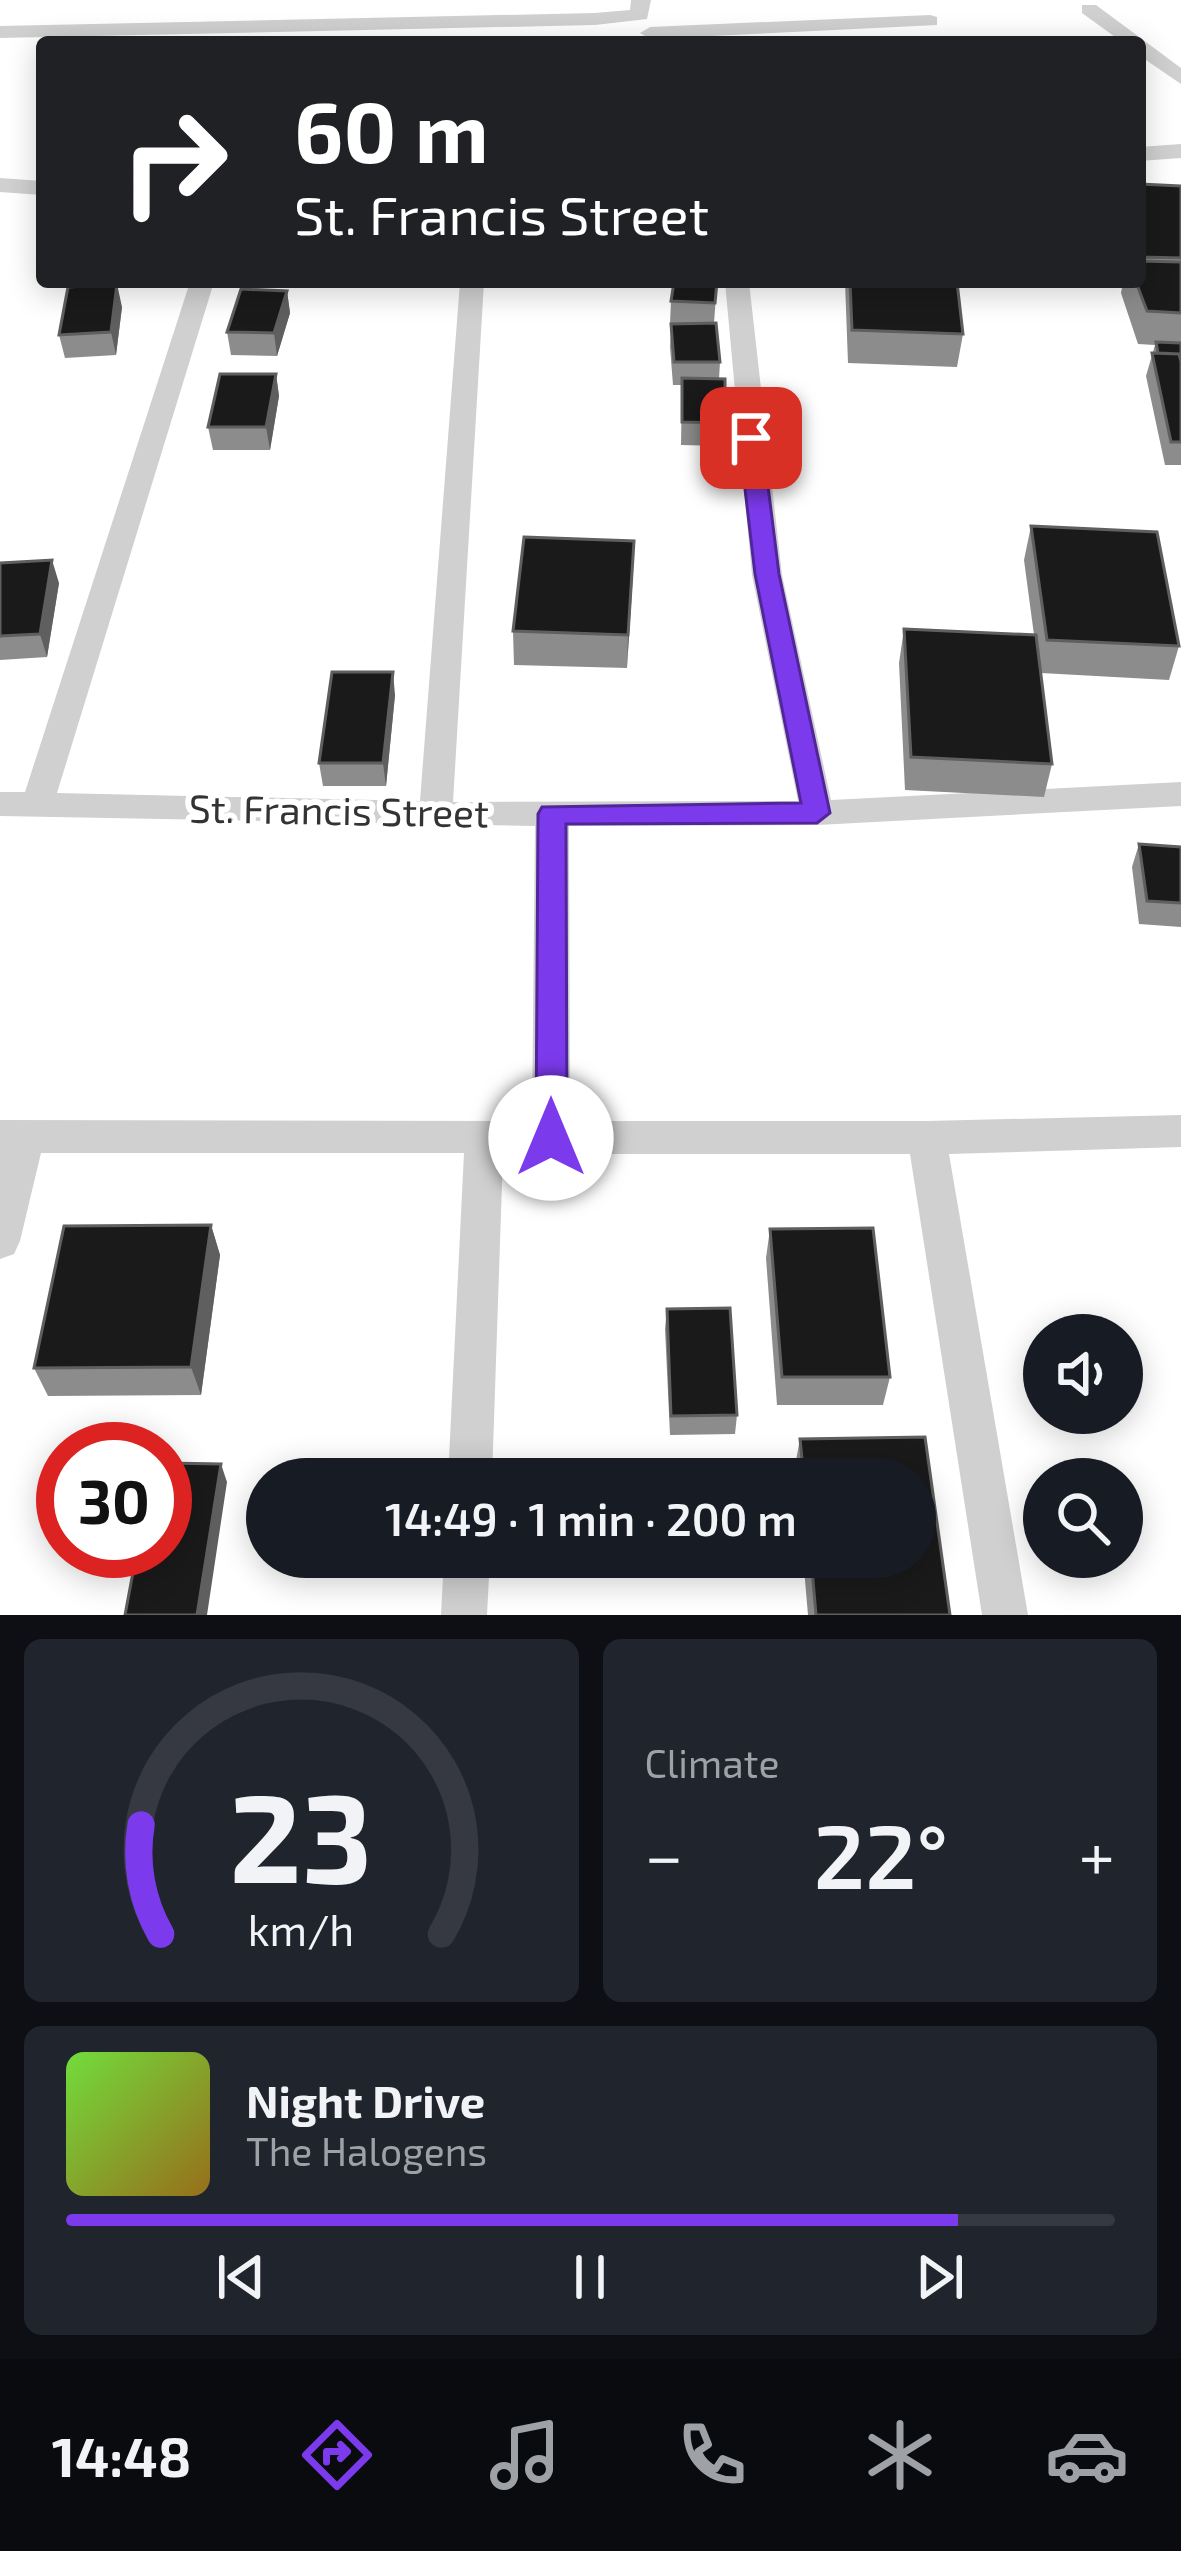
<!DOCTYPE html>
<meta charset="utf-8">
<style>
body{margin:0;font-family:"Exo 2",sans-serif;background:#20242c;color:#f1f3f6;height:100vh;display:flex;flex-direction:column;font-size:45px;white-space:nowrap}
*{box-sizing:border-box;margin:0}
p{font-size:39px;color:#9ea1a6}
.icon{flex:none;width:66px;height:66px;fill:none;stroke:currentColor;stroke-width:2;stroke-linecap:round;stroke-linejoin:round}
.map{position:relative;height:1615px;overflow:hidden}
.sheet{display:flex;flex-direction:column;gap:24px;padding:24px;background:#0d0f14;flex:1}
.sheet>*{flex:none}
.banner{position:absolute;left:36px;top:36px;width:1110px;height:252px;border-radius:12px;box-shadow:0 6px 30px #0003;background:#202124;color:#fff;overflow:hidden}
.tools{position:absolute;left:1023px;top:1314px;display:grid;gap:24px}
.tools a{display:grid;place-items:center;width:120px;height:120px;border-radius:50%;background:#171b24;box-shadow:0 6px 30px #0003;font-size:60px}
.speed{position:absolute;left:36px;top:1422px;display:flex;gap:24px;font-size:60px;font-weight:700;text-align:center}
.speed>*{display:grid;place-content:center;width:156px;height:156px;border-radius:50%;background:#171b24;box-shadow:0 6px 30px #0003;line-height:1}
.speed .limit{border:18px solid #d22;background:#fff;color:#111}
.pin{position:absolute;display:grid;place-items:center;width:102px;height:102px;color:#fff;margin:-51px;border-radius:24px;box-shadow:0 6px 18px #0006}
.me{position:absolute;width:132px;margin:-66px;rotate:0deg;stroke-linejoin:round;filter:drop-shadow(0 0 9px #0008)}
.turn{display:flex;align-items:center;gap:42px;height:252px;padding:0 60px;font-size:54px}
.turn .icon{width:156px;height:156px;stroke-width:2.5}
.turn b{display:block;font-size:84px;line-height:102px}
.big{font-size:90px;font-weight:600;line-height:1.1}
.sheet .card{flex:1;display:flex;flex-direction:column;justify-content:center;gap:18px;min-width:0;padding:0 42px;border-radius:18px;background:#20242c}
.sheet .dial{align-items:center;gap:0}
.dial svg{height:312px;overflow:visible;fill:none;stroke:#363941;stroke-width:7;stroke-linecap:round;text-anchor:middle}
.dial text{fill:#f1f3f6;stroke:none}
.song{display:flex;align-items:center;gap:36px}
.cover{width:144px;height:144px;border-radius:18px;background:linear-gradient(135deg,hsl(100 70% 55%),hsl(40 70% 35%))}
.played{height:12px;border-radius:6px;background:linear-gradient(90deg,#7c3aed 85%,#363941 85%)}
.keys{display:flex;justify-content:space-around;direction:ltr}
.heat{display:flex;justify-content:space-between;align-items:center;font-size:66px;direction:ltr}
.sheet .tiles{flex:1;display:grid;gap:24px;grid-template-columns:1fr 1fr}
.card:last-child{grid-column:span 2}
.trip{position:absolute;left:246px;top:1458px;width:690px;height:120px;border-radius:60px;background:#171b24;box-shadow:0 6px 30px #0003;font-weight:600;line-height:120px;text-align:center}
.menu{display:flex;height:192px;justify-content:space-around;align-items:center;background:#090b0e;color:#9ea1a6}
.menu .icon{width:84px;height:84px}
.menu .on{color:#7c3aed}
.menu b{font-size:54px;color:#f1f3f6}
.map>svg:first-child{display:block}
</style>
<div class="map">
<svg width="1181" height="1615" viewBox="0 0 1181 1615">
<rect width="100%" height="100%" fill="#fff"/>
<g fill="none" stroke-linecap="round" stroke-linejoin="round">
<path fill="#d0d0d0" fill-rule="evenodd" d="M 631,0 L 651,0 L 647,19 L 595,25 L 0,38 L 0,26 L 595,13 L 630,10 Z
M 1082,5 L 1096,5 L 1181,68 L 1181,84 L 1140,56 L 1140,42 L 1122,42 L 1082,13 Z
M 930,15 L 937,17 L 937,25 L 650,39 L 640,33 L 650,27 Z
M 1181,144 L 1181,158 L 1140,161 L 1140,147 Z
M 0,178 L 42,181 L 42,195 L 0,192 Z
M 190,282 L 214,282 L 57,793 L 420,801 L 460,282 L 484,282 L 453,802 L 798,801 L 752,575 L 725,282 L 749,282 L 782,575 L 831,800 L 1181,782 L 1181,806 L 817,825 L 569,826 L 570,1121 L 927,1121 L 1181,1115 L 1181,1147 L 949,1154 L 1028,1615 L 982,1615 L 910,1154 L 503,1154 L 492,1479 L 448,1479 L 464,1153 L 41,1153 L 20,1241 L 14,1254 L 0,1259 L 0,1120 L 532,1121 L 535,826 L 0,816 L 0,792 L 25,792 Z
M 444,1557 L 490,1557 L 487,1615 L 441,1615 Z"/>
</g>
<path fill="#8c8c8c" d="M 1140,184 L 1181,186 L 1181,465 L 1165,465 L 1146,376 L 1155,345 L 1138,344 L 1121,293 L 1123,282 L 1140,282 Z
M 249,282 L 289,282 L 250,284 Z
M 717,282 L 714,323 L 720,362 L 719,379 L 725,423 L 724,446 L 681,445 L 682,385 L 673,385 L 670,347 L 671,324 L 683,324 L 670,323 L 671,301 Z
M 845,282 L 957,282 L 963,334 L 957,367 L 848,363 Z
M 287,291 L 290,313 L 277,356 L 231,355 L 227,332 Z
M 122,307 L 116,355 L 65,358 L 59,335 Z
M 276,374 L 279,396 L 270,450 L 213,450 L 208,427 Z
M 1031,526 L 1179,646 L 1169,680 L 1041,673 L 1052,764 L 1044,797 L 905,790 L 899,663 L 904,629 L 1034,635 L 1024,560 Z
M 634,541 L 627,668 L 514,665 L 513,631 Z
M 0,563 L 59,583 L 47,657 L 0,660 Z
M 395,695 L 386,786 L 323,786 L 319,763 Z
M 1139,844 L 1181,847 L 1181,927 L 1139,924 L 1132,867 Z
M 211,1225 L 220,1255 L 201,1395 L 48,1396 L 34,1368 Z
M 770,1229 L 890,1377 L 883,1405 L 777,1405 L 766,1258 Z
M 667,1309 L 737,1415 L 735,1434 L 670,1435 L 665,1329 Z
M 925,1437 L 950,1615 L 808,1615 L 803,1557 L 915,1557 L 915,1479 L 796,1479 L 795,1466 L 800,1439 Z"/>
<path fill="#5f5f5f" d="M 117,284 L 122,307 L 116,355 L 111,332 Z
M 287,291 L 290,313 L 277,356 L 274,333 Z
M 276,374 L 279,396 L 270,450 L 266,427 Z
M 634,541 L 633,574 L 627,668 L 628,635 Z
M 52,560 L 59,583 L 47,657 L 40,634 Z
M 393,672 L 395,695 L 386,786 L 383,763 Z
M 211,1225 L 220,1255 L 201,1395 L 191,1367 Z
M 221,1464 L 227,1482 L 207,1615 L 197,1615 Z"/>
<path fill="#1a1a1a" stroke="#5f5f5f" stroke-width="3" d="M 1140,184 L 1181,186 L 1181,258 L 1140,257 Z
M 1140,261 L 1181,262 L 1181,313 L 1147,311 L 1136,282 L 1140,282 Z
M 674,282 L 717,282 L 715,303 L 671,301 Z
M 850,282 L 957,282 L 963,334 L 852,330 Z
M 117,284 L 111,332 L 59,335 L 68,287 Z
M 241,289 L 287,291 L 274,333 L 227,332 Z
M 716,323 L 720,362 L 674,362 L 671,324 Z
M 1156,342 L 1181,343 L 1181,360 L 1179,354 L 1158,353 Z
M 1152,353 L 1179,354 L 1181,362 L 1181,442 L 1171,442 Z
M 220,374 L 276,374 L 266,427 L 208,427 Z
M 682,378 L 725,379 L 725,423 L 682,422 Z
M 1031,526 L 1157,532 L 1179,646 L 1047,640 Z
M 524,537 L 634,541 L 628,635 L 513,631 Z
M 52,560 L 40,634 L 0,636 L 0,563 Z
M 904,629 L 1036,635 L 1052,764 L 911,757 Z
M 332,672 L 393,672 L 383,763 L 319,763 Z
M 1139,844 L 1181,847 L 1181,903 L 1147,901 Z
M 211,1225 L 191,1367 L 34,1368 L 64,1226 Z
M 873,1228 L 890,1377 L 782,1377 L 770,1229 Z
M 730,1308 L 737,1415 L 671,1416 L 667,1309 Z
M 925,1437 L 950,1615 L 816,1615 L 811,1557 L 915,1557 L 915,1479 L 804,1479 L 800,1439 Z
M 165,1463 L 221,1464 L 197,1615 L 125,1615 L 137,1551 L 165,1551 Z"/>
<path fill="#7c3aed" stroke="#51269a" stroke-width="3" d="M 751,431 L 762,438 L 779,574 L 830,813 L 817,823 L 566,824 L 567,1138 L 563,1148 L 551,1152 L 540,1148 L 536,1138 L 538,814 L 542,807 L 801,803 L 755,574 L 739,438 Z"/>
<g text-anchor="middle" stroke-width="12" stroke-linejoin="round" paint-order="stroke">
<g font-size="39" fill="#333" stroke="#fff">
<text transform="translate(339 811) rotate(1)" y="14">St. Francis Street</text>
</g>
</g>
</svg>
<div class="tools">
<a><svg class="icon" aria-label="sound" viewBox="0 0 24 24"><path d="M4 9h4l5-4v14l-5-4H4zM17 9q2 3 0 6"/></svg></a>
<a><svg class="icon" aria-label="search" viewBox="0 0 24 24"><circle cx="10" cy="10" r="6"/><path d="M15 15l6 6"/></svg></a>
</div>
<div class="speed"><div class="limit">30</div></div>
<div class="pin" style="left:751px;top:438px;background:#d93025"><svg class="icon" aria-label="arrive" viewBox="0 0 24 24"><path d="M6 21V4h12l-3 4 3 4H6"/></svg></div>
<svg class="me" style="left:551px;top:1138px" viewBox="-20 -20 40 40"><circle r="19" fill="#fff"/><path d="M0-13L10 11 0 6-10 11z" fill="#7c3aed"/></svg>
<div class="trip">14:49 · 1 min · 200 m</div>
<div class="banner">
<div class="turn"><svg class="icon" aria-label="right" viewBox="0 0 24 24"><path d="M7 20v-9h11M14 6l5 5-5 5"/></svg><div><b>60 m</b>St. Francis Street</div></div>
</div>
</div>
<section class="sheet">
<div class="tiles">
<div class="card dial"><svg viewBox="0 0 100 80">
<path d="M14 69A42 42 0 1 1 86 69"/>
<path d="M14 69A42 42 0 0 1 9 41" stroke="#7c3aed"/>
<text x="50" y="56" font-size="32" font-weight="700">23</text>
<text x="50" y="72" font-size="11">km/h</text>
</svg></div>
<div class="card"><p>Climate</p>
<div class="heat"><a>−</a><b class="big">22°</b><a>+</a></div>
</div>
<div class="card">
<div class="song"><i class="cover"></i><div><b>Night Drive</b><p>The Halogens</p></div></div>
<div class="played"></div>
<div class="keys"><svg class="icon" aria-label="previous" viewBox="0 0 24 24"><path d="M18 5L8 12l10 7zM5 5v14"/></svg><svg class="icon" aria-label="pause" viewBox="0 0 24 24"><path d="M8 5v14M16 5v14"/></svg><svg class="icon" aria-label="next" viewBox="0 0 24 24"><path d="M6 5l10 7-10 7zM19 5v14"/></svg></div>
</div>
</div>
</section>
<nav class="menu">
<b>14:48</b>
<svg class="icon on" aria-label="directions" viewBox="0 0 24 24"><path d="M12 3l9 9-9 9-9-9zM9 14v-3h6M13 9l2 2-2 2"/></svg>
<svg class="icon" aria-label="music" viewBox="0 0 24 24"><path d="M9 18V5l10-2v13"/><circle cx="6" cy="18" r="3"/><circle cx="16" cy="16" r="3"/></svg>
<svg class="icon" aria-label="phone" viewBox="0 0 24 24"><path d="M5 4h4l2 5-3 2q2 4 5 5l2-3 5 2v4C11 20 4 13 5 4z"/></svg>
<svg class="icon" aria-label="climate" viewBox="0 0 24 24"><path d="M12 3v18M4 7l16 10M4 17L20 7"/></svg>
<svg class="icon" aria-label="car" viewBox="0 0 24 24"><path d="M5 17H2v-5l4-1 3-4h7l3 4 3 1v5h-3M9 17h6M6 11h13"/><circle cx="7" cy="17" r="2"/><circle cx="17" cy="17" r="2"/></svg>
</nav>
